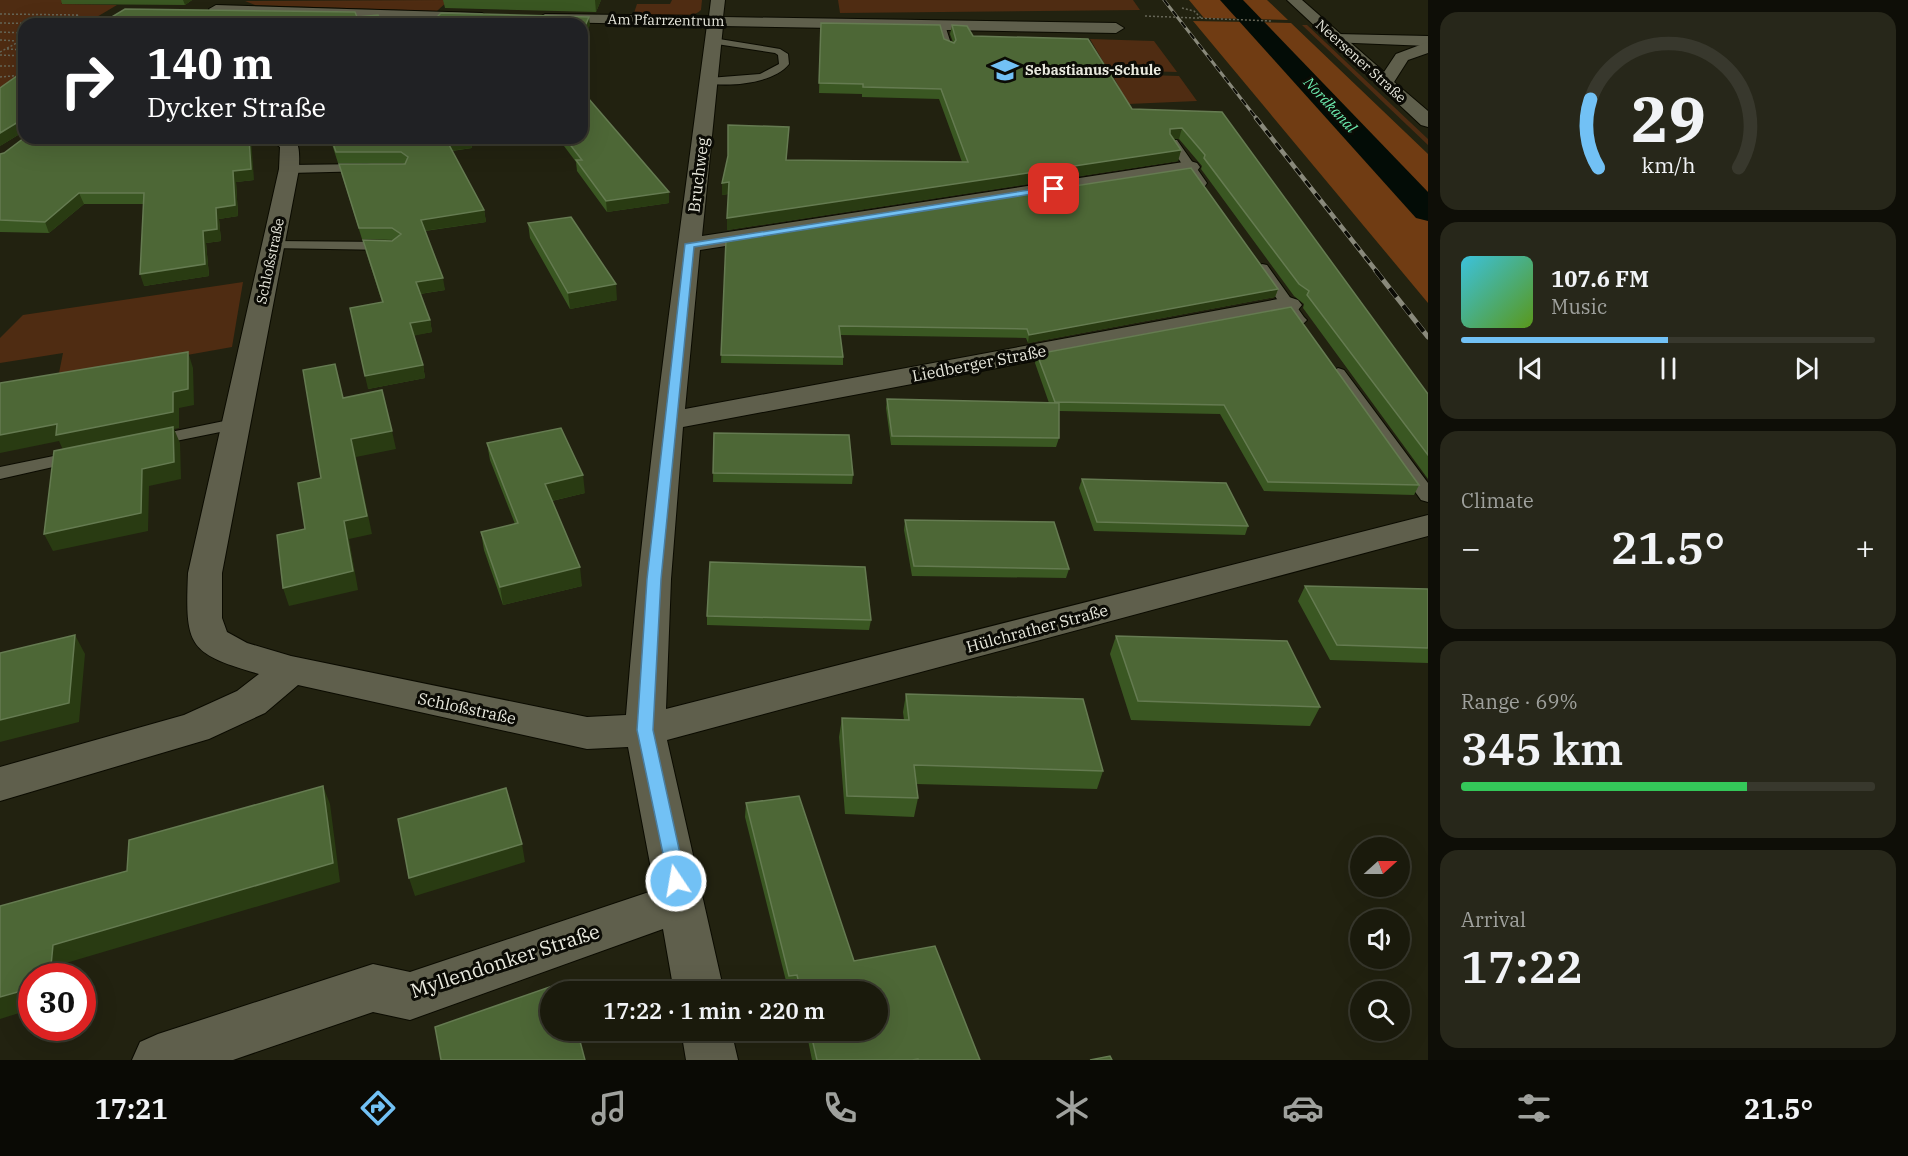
<!DOCTYPE html>
<meta charset="utf-8">
<style>
body{margin:0;font-family:"IBM Plex Serif",serif;background:#27271a;color:#f1f3f6;height:100vh;display:flex;flex-direction:column;font-size:22px;white-space:nowrap}
*{box-sizing:border-box;margin:0}
p{font-size:20px;color:#9fa19d}
.icon{flex:none;width:33px;height:33px;fill:none;stroke:currentColor;stroke-width:2;stroke-linecap:round;stroke-linejoin:round}
.map{position:relative;flex:1;overflow:hidden}
.details{display:flex;flex-direction:column;gap:12px;padding:12px;background:#0e0e07;width:480px}
.details>*{flex:none}
.banner{position:absolute;left:18px;top:18px;width:570px;height:126px;border-radius:18px;box-shadow:0 6px 24px #0002,0 0 0 2px #38382d;background:#202124;color:#fff;overflow:hidden}
.needle{width:39px;rotate:69deg}
.tools{position:absolute;left:1350px;top:837px;display:grid;gap:12px}
.tools a{display:grid;place-items:center;width:60px;height:60px;border-radius:50%;background:#1a1a0c;box-shadow:0 6px 24px #0002,0 0 0 2px #38382d;font-size:30px}
.speed{position:absolute;left:18px;top:963px;display:flex;gap:12px;font-size:30px;font-weight:700;text-align:center}
.speed>*{display:grid;place-content:center;width:78px;height:78px;border-radius:50%;background:#1a1a0c;box-shadow:0 6px 24px #0002,0 0 0 2px #38382d;line-height:1}
.speed .limit{border:9px solid #d22;background:#fff;color:#111}
.pin{position:absolute;display:grid;place-items:center;width:51px;height:51px;color:#fff;margin:-26px;border-radius:12px;box-shadow:0 3px 9px #0006}
.me{position:absolute;width:66px;margin:-33px;rotate:348deg;stroke-linejoin:round;filter:drop-shadow(0 0 4px #0008)}
.turn{display:flex;align-items:center;gap:21px;height:126px;padding:0 30px;font-size:27px}
.turn .icon{width:78px;height:78px;stroke-width:2.5}
.turn b{display:block;font-size:42px;line-height:51px}
.big{font-size:45px;font-weight:600;line-height:1.1}
.details .card{flex:1;display:flex;flex-direction:column;justify-content:center;gap:9px;min-width:0;padding:0 21px;border-radius:18px;background:#27271a}
.details .dial{align-items:center;gap:0}
.dial svg{height:156px;overflow:visible;fill:none;stroke:#38382d;stroke-width:7;stroke-linecap:round;text-anchor:middle}
.dial text{fill:#f1f3f6;stroke:none}
.song{display:flex;align-items:center;gap:18px}
.cover{width:72px;height:72px;border-radius:9px;background:linear-gradient(135deg,hsl(190 70% 55%),hsl(90 70% 35%))}
.played{height:6px;border-radius:3px;background:linear-gradient(90deg,#72c1f5 50%,#38382d 50%)}
.keys{display:flex;justify-content:space-around;direction:ltr}
.heat{display:flex;justify-content:space-between;align-items:center;font-size:33px;direction:ltr}
.charge{height:9px;border-radius:4px;background:linear-gradient(90deg,#34c759 69%,#38382d 0)}
.trip{position:absolute;left:540px;top:981px;width:348px;height:60px;border-radius:30px;background:#1a1a0c;box-shadow:0 6px 24px #0002,0 0 0 2px #38382d;font-weight:600;line-height:60px;text-align:center}
.tabs{display:flex;height:96px;justify-content:space-around;align-items:center;background:#0a0a05;color:#9fa19d}
.tabs .icon{width:42px;height:42px}
.tabs .on{color:#72c1f5}
.tabs b{font-size:27px;color:#f1f3f6}
main{display:flex;flex:1;min-height:0}
.map>svg:first-child{display:block}
</style>
<main>
<div class="map">
<svg width="1428" height="1060" viewBox="0 0 1428 1060">
<rect width="100%" height="100%" fill="#222210"/>
<path fill="#4f2c12" d="M 0,0 L 66,0 L 61,4 L 117,5 L 85,24 L 24,24 L 24,89 L 0,90 Z
M 449,0 L 437,11 L 255,5 L 245,1 Z
M 672,0 L 702,0 L 701,10 C 687,23 651,16 633,16 L 637,4 L 670,4 Z
M 838,0 L 1133,0 L 1140,10 L 840,13 Z
M 1302,25 L 1307,25 L 1428,139 L 1428,145 Z
M 1090,39 L 1154,41 L 1177,72 L 1108,70 Z
M 1112,74 L 1179,76 L 1197,101 L 1128,104 Z
M 243,282 L 232,347 L 58,378 L 63,353 L 0,363 L 0,338 L 23,315 Z"/>
<path fill="#703c13" d="M 1189,0 L 1267,0 L 1288,20 L 1204,18 Z
M 1193,21 L 1291,23 L 1428,154 L 1428,303 Z"/>
<g fill="none" stroke-linecap="round" stroke-linejoin="round">
<path fill="#030c06" fill-rule="evenodd" d="M 1220,0 L 1243,0 L 1428,192 L 1428,221 L 1416,218 Z"/>
<defs>
<path id="service" d="M 938,23 L 945,25 L 953,50 L 945,48 Z
M 713,38 L 780,49 L 788,54 L 789,64 C 773,84 729,87 705,83 L 705,79 L 709,78 L 760,74 L 779,64 L 778,55 L 775,53 L 710,43 L 708,41 Z
M 1169,140 L 1177,140 L 1207,183 L 1205,186 L 1197,186 L 1167,142 Z
M 367,164 L 371,165 L 371,171 L 289,173 L 283,169 L 289,165 Z
M 274,241 L 389,242 L 396,246 L 389,250 L 269,248 L 269,242 Z
M 1262,264 L 1267,265 L 1304,317 L 1307,320 L 1304,323 L 1294,323 L 1255,268 Z
M 1338,368 L 1344,370 L 1428,483 L 1428,502 L 1421,500 L 1330,373 Z
M 234,419 L 243,424 L 240,428 L 151,446 L 142,441 L 151,436 Z
M 78,451 L 87,456 L 84,460 L 0,479 L 0,467 Z"/>
<path id="minor" d="M 711,0 L 725,0 L 723,17 L 1116,23 L 1124,28 L 1116,33 L 723,26 L 702,236 L 1190,161 L 1197,163 L 1200,167 L 1197,171 L 1190,173 L 700,250 L 685,409 L 1289,297 L 1298,300 L 1302,305 L 1298,310 L 1289,313 L 683,427 L 671,579 L 666,709 L 1428,515 L 1428,536 L 667,740 L 724,992 L 674,992 L 663,929 L 410,1020 L 373,1012 L 233,1060 L 132,1060 L 140,1042 L 158,1034 L 373,964 L 410,972 L 655,890 L 628,747 L 587,749 L 298,685 L 265,713 L 209,739 L 0,801 L 0,767 L 184,715 L 237,691 L 259,674 C 188,653 185,647 188,573 L 279,169 L 280,147 L 268,138 C 299,138 300,138 299,169 L 222,573 L 222,618 L 227,632 L 247,643 L 291,656 L 587,717 L 626,715 C 644,484 677,255 707,25 L 545,22 L 538,18 L 545,14 L 709,16 Z
M 216,5 L 482,13 L 489,17 L 482,21 L 211,12 L 209,9 Z
M 1336,34 L 1428,36 L 1428,46 L 1330,42 L 1328,39 Z
M 681,1030 L 731,1030 L 738,1060 L 686,1060 Z"/>
<path id="secondary" d="M 1287,0 L 1302,0 L 1384,72 L 1396,54 L 1428,42 L 1428,53 L 1408,60 L 1394,82 L 1428,111 L 1428,127 L 1421,125 Z"/>
</defs>
<use href="#service" stroke="#0b0b00" stroke-width="2"/>
<use href="#minor" stroke="#0b0b00" stroke-width="2"/>
<use href="#secondary" stroke="#0b0b00" stroke-width="2"/>
<path stroke="#656556" stroke-width="1.5" stroke-dasharray="2 2" stroke-linecap="butt" d="M 1182,8 L 1194,11 L 1201,18
M 0,14 L 79,15 L 63,24
M 1145,16 L 1272,21
M 0,23 L 63,24
M 0,32 L 24,33
M 0,40 L 19,41
M 7,49 L 24,50
M 0,52 L 24,39
M 0,55 L 24,56
M 0,66 L 24,66
M 0,77 L 24,75"/>
<use href="#service" fill="#5f5f4c" fill-rule="evenodd"/>
<use href="#minor" fill="#5f5f4c" fill-rule="evenodd"/>
<use href="#secondary" fill="#5f5f4c" fill-rule="evenodd"/>
<defs>
<path id="rail-far2" d="M 1164,0 L 1257,119"/>
<path id="rail-far1" d="M 1256,118 L 1377,272"/>
<path id="rail" d="M 1376,271 L 1428,337"/>
</defs>
<use href="#rail-far2" stroke="#89897b" stroke-width="3"/>
<use href="#rail-far1" stroke="#89897b" stroke-width="4.5"/>
<use href="#rail" stroke="#89897b" stroke-width="5"/>
<use href="#rail-far2" stroke="#0b0b05" stroke-width="2" stroke-dasharray="7" stroke-linecap="butt"/>
<use href="#rail-far1" stroke="#0b0b05" stroke-width="3" stroke-dasharray="8" stroke-linecap="butt"/>
<use href="#rail" stroke="#0b0b05" stroke-width="4" stroke-dasharray="11" stroke-linecap="butt"/>
</g>
<path fill="#3a5722" d="M 61,0 L 192,0 L 185,5 L 62,4 Z
M 443,0 L 601,0 L 596,12 L 445,8 Z
M 821,23 L 944,39 L 953,42 L 950,34 L 952,25 L 973,36 L 1132,109 L 1222,112 L 1428,394 L 1428,479 L 1303,308 L 1304,304 L 1294,296 L 1201,169 L 1202,166 L 1179,139 L 1174,139 L 1181,150 L 1178,161 L 727,230 L 728,194 L 722,195 L 722,183 L 789,127 L 786,160 L 962,162 L 939,99 L 862,97 L 862,94 L 819,93 Z
M 24,71 L 24,134 L 23,132 L 0,146 Z
M 330,138 L 470,138 L 472,148 L 452,151 L 484,210 L 486,222 L 425,231 L 445,290 L 420,294 L 430,320 L 432,332 L 414,335 L 423,365 L 425,378 L 368,389 L 382,302 L 366,252 L 363,240 L 392,241 L 393,240 L 362,239 L 342,175 L 339,164 L 404,164 L 403,163 L 338,163 Z
M 558,138 L 582,138 L 669,203 L 607,212 L 577,171 L 576,162 Z
M 0,154 L 254,180 L 236,182 L 238,216 L 219,219 L 221,241 L 206,243 L 209,276 L 144,286 L 143,204 L 84,204 L 49,233 L 0,232 Z
M 528,223 L 617,300 L 570,309 L 530,238 Z
M 726,240 L 1278,289 L 1275,297 L 1028,343 L 1026,338 L 840,335 L 843,357 L 843,365 L 721,363 Z
M 1291,307 L 1419,485 L 1414,495 L 1264,491 L 1220,414 L 1059,411 L 1059,438 L 1056,447 L 891,445 L 886,408 L 887,399 L 1049,403 L 1035,363 L 1037,354 Z
M 714,433 L 853,475 L 852,484 L 713,482 Z
M 487,443 L 585,493 L 552,501 L 582,586 L 503,605 L 484,550 L 481,532 L 515,524 L 490,460 Z
M 1082,479 L 1248,526 L 1245,535 L 1094,531 L 1079,488 Z
M 905,520 L 1069,569 L 1066,578 L 912,576 L 904,530 Z
M 1305,586 L 1428,589 L 1428,663 L 1330,660 L 1298,601 Z
M 707,616 L 871,620 L 869,630 L 707,625 Z
M 1116,636 L 1320,707 L 1310,726 L 1131,720 L 1110,654 Z
M 906,694 L 1103,771 L 1097,789 L 916,784 L 918,798 L 914,817 L 845,814 L 839,737 L 842,718 L 904,720 L 903,712 Z
M 746,803 L 854,961 L 980,1060 L 812,1060 L 806,1030 L 878,1030 L 878,992 L 796,992 L 796,988 L 788,989 L 745,817 Z"/>
<path fill="#293b12" d="M 183,0 L 192,0 L 185,5 Z
M 595,0 L 601,0 L 596,12 Z
M 589,17 L 590,25 L 582,44 L 582,33 Z
M 18,122 L 23,132 L 0,146 L 0,133 Z
M 1182,128 L 1179,139 L 1167,140 L 1170,129 Z
M 249,138 L 251,138 L 254,180 L 236,182 L 238,216 L 219,219 L 221,241 L 206,243 L 209,276 L 144,286 L 140,274 L 203,231 L 216,208 Z
M 470,138 L 472,148 L 449,151 L 447,141 Z
M 1181,150 L 1178,161 L 727,230 L 727,218 Z
M 729,182 L 728,194 L 722,195 L 722,183 Z
M 669,192 L 669,203 L 607,212 L 606,201 Z
M 79,193 L 84,204 L 49,233 L 45,222 Z
M 484,210 L 486,222 L 423,231 L 421,220 Z
M 443,278 L 445,290 L 419,294 L 416,282 Z
M 616,284 L 617,300 L 570,309 L 568,293 Z
M 1278,289 L 1275,297 L 1028,343 L 1029,335 Z
M 430,320 L 432,332 L 413,336 L 410,323 Z
M 188,352 L 193,368 L 194,405 L 179,408 L 179,428 L 174,429 L 180,443 L 181,479 L 149,486 L 148,531 L 53,551 L 44,534 L 64,452 L 59,441 L 0,453 L 0,435 L 57,424 L 173,392 Z
M 423,365 L 425,378 L 368,389 L 365,376 Z
M 392,431 L 396,449 L 356,457 L 372,534 L 349,539 L 358,590 L 289,606 L 283,588 L 344,521 L 351,439 Z
M 583,475 L 585,493 L 547,502 L 545,484 Z
M 580,567 L 582,586 L 503,605 L 500,587 Z
M 75,635 L 85,654 L 79,722 L 0,742 L 0,720 Z
M 323,786 L 330,804 L 340,882 L 66,963 L 64,976 L 50,976 L 53,945 Z
M 522,844 L 525,862 L 415,896 L 409,878 Z
M 32,988 L 32,1009 L 0,1019 L 0,997 Z"/>
<path fill="#4d6736" stroke="#657b51" stroke-width="1.5" d="M 125,9 L 355,12 L 357,17 L 378,15 L 383,24 L 100,24 Z
M 441,13 L 589,17 L 582,33 L 582,24 L 422,24 L 428,18 L 436,18 Z
M 821,23 L 940,25 L 944,39 L 954,43 L 956,40 L 952,25 L 967,26 L 973,36 L 1088,39 L 1132,109 L 1222,112 L 1428,394 L 1428,455 L 1307,295 L 1309,291 L 1299,284 L 1204,158 L 1205,155 L 1182,128 L 1170,129 L 1170,134 L 1181,150 L 727,218 L 729,182 L 722,183 L 728,156 L 728,125 L 789,127 L 786,160 L 968,162 L 941,89 L 863,87 L 863,84 L 819,83 Z
M 24,71 L 24,126 L 21,126 L 18,122 L 0,133 L 0,88 Z
M 582,91 L 669,192 L 606,201 L 576,160 L 582,160 L 565,138 L 582,138 Z
M 24,138 L 249,138 L 251,169 L 233,171 L 235,205 L 216,208 L 217,229 L 203,231 L 205,264 L 140,274 L 144,193 L 79,193 L 45,222 L 0,220 L 0,154 L 4,153 Z
M 331,138 L 468,138 L 447,141 L 484,210 L 421,220 L 443,278 L 416,282 L 430,320 L 410,323 L 423,365 L 365,376 L 350,308 L 383,302 L 363,240 L 392,241 L 401,234 L 392,228 L 359,228 L 339,164 L 405,164 L 408,157 L 401,152 L 336,152 Z
M 1191,168 L 1278,289 L 1029,335 L 1027,329 L 839,326 L 843,357 L 721,355 L 726,240 Z
M 571,217 L 616,284 L 568,293 L 528,223 Z
M 1291,307 L 1419,485 L 1268,482 L 1224,405 L 1055,402 L 1037,354 Z
M 188,352 L 188,389 L 173,392 L 173,412 L 56,435 L 57,424 L 0,435 L 0,383 Z
M 335,364 L 343,398 L 382,390 L 392,431 L 351,439 L 367,516 L 344,521 L 353,571 L 283,588 L 277,535 L 305,529 L 298,483 L 321,478 L 303,370 Z
M 887,399 L 1059,403 L 1059,438 L 892,436 Z
M 173,427 L 174,462 L 142,469 L 141,513 L 44,534 L 54,451 Z
M 561,428 L 583,475 L 545,484 L 580,567 L 500,587 L 481,532 L 518,523 L 487,443 Z
M 714,433 L 849,435 L 853,475 L 713,473 Z
M 1082,479 L 1226,483 L 1248,526 L 1097,522 Z
M 905,520 L 1054,522 L 1069,569 L 914,566 Z
M 710,562 L 865,567 L 871,620 L 707,616 Z
M 1305,586 L 1428,589 L 1428,648 L 1337,645 Z
M 75,635 L 69,703 L 0,720 L 0,653 Z
M 1116,636 L 1287,641 L 1320,707 L 1138,701 Z
M 906,694 L 1083,699 L 1103,771 L 914,765 L 918,798 L 847,796 L 842,718 L 909,720 Z
M 323,786 L 333,863 L 53,945 L 50,976 L 32,976 L 32,988 L 0,997 L 0,906 L 127,871 L 129,840 Z
M 506,788 L 522,844 L 409,878 L 398,819 Z
M 799,796 L 854,961 L 935,946 L 980,1060 L 919,1060 L 918,1059 L 912,1060 L 817,1060 L 810,1030 L 878,1030 L 878,992 L 801,992 L 797,975 L 789,976 L 746,803 Z
M 564,982 L 566,992 L 550,992 L 550,1030 L 577,1030 L 585,1060 L 441,1060 L 435,1027 Z
M 1110,1056 L 1112,1060 L 1090,1060 Z"/>
<path fill="#72c1f5" stroke="#4a7d9f" stroke-width="1.5" d="M 1054,186 L 1057,190 L 694,247 L 661,579 L 653,730 L 686,881 L 683,887 L 676,889 L 670,887 L 637,730 L 647,579 L 685,244 Z"/>
<defs>
<symbol id="school-bare" viewBox="-9 -9 18 18"><path d="M0-5L7-2L0 1L-7-2ZM-4 1L0 2.5L4 1V4Q0 6-4 4Z" fill="#72c1f5" stroke="#0b0b05" stroke-width="2.5" paint-order="stroke"/></symbol>
</defs>
<g fill-rule="evenodd">
<use href="#school-bare" x="986" y="51" width="38" height="38"/>
</g>
<g text-anchor="middle" stroke-width="6" stroke-linejoin="round" paint-order="stroke">
<g font-size="14" fill="#e9e9de" stroke="#0b0b05">
<text transform="translate(666 20) rotate(1)" y="5">Am Pfarrzentrum</text>
<text transform="translate(1361 61) rotate(42)" y="5">Neersener Straße</text>
<text transform="translate(270 261) rotate(-78)" y="5">Schloßstraße</text>
</g>
<g font-size="14" font-weight="bold" fill="#e9e9de" stroke="#0b0b05" text-anchor="start">
<text x="1025" y="75">Sebastianus-Schule</text>
</g>
<g font-size="15" font-style="italic" fill="#6be9ad" stroke="#0b0b05">
<text transform="translate(1330 105) rotate(47)" y="5">Nordkanal</text>
</g>
<g font-size="16" fill="#e9e9de" stroke="#0b0b05">
<text transform="translate(698 175) rotate(-83)" y="6">Bruchweg</text>
<text transform="translate(979 363) rotate(-11)" y="6">Liedberger Straße</text>
<text transform="translate(1037 628) rotate(-15)" y="6">Hülchrather Straße</text>
<text transform="translate(467 708) rotate(12)" y="6">Schloßstraße</text>
</g>
<g font-size="20" fill="#e9e9de" stroke="#0b0b05">
<text transform="translate(505 961) rotate(-18)" y="7">Myllendonker Straße</text>
</g>
</g>
</svg>
<div class="tools">
<a><svg class="needle" viewBox="-14 -14 28 28"><path d="M0-13l5 13h-10z" fill="#e53935"/><path d="M0 13l5-13h-10z" fill="#9fa19d"/></svg></a>
<a><svg class="icon" aria-label="sound" viewBox="0 0 24 24"><path d="M4 9h4l5-4v14l-5-4H4zM17 9q2 3 0 6"/></svg></a>
<a><svg class="icon" aria-label="search" viewBox="0 0 24 24"><circle cx="10" cy="10" r="6"/><path d="M15 15l6 6"/></svg></a>
</div>
<div class="speed"><div class="limit">30</div></div>
<div class="pin" style="left:1054px;top:189px;background:#d93025"><svg class="icon" aria-label="arrive" viewBox="0 0 24 24"><path d="M6 21V4h12l-3 4 3 4H6"/></svg></div>
<svg class="me" style="left:676px;top:881px" viewBox="-20 -20 40 40"><circle r="17" fill="#72c1f5" stroke="#fff" stroke-width="3"/><path d="M0-11L8 9 0 5-8 9z" fill="#fff"/></svg>
<div class="trip">17:22 · 1 min · 220 m</div>
<div class="banner">
<div class="turn"><svg class="icon" aria-label="right" viewBox="0 0 24 24"><path d="M7 20v-9h11M14 6l5 5-5 5"/></svg><div><b>140 m</b>Dycker Straße</div></div>
</div>
</div>
<section class="details">
<div class="card dial"><svg viewBox="0 0 100 80">
<path d="M14 69A42 42 0 1 1 86 69"/>
<path d="M14 69A42 42 0 0 1 10 34" stroke="#72c1f5"/>
<text x="50" y="56" font-size="32" font-weight="700">29</text>
<text x="50" y="72" font-size="11">km/h</text>
</svg></div>
<div class="card">
<div class="song"><i class="cover"></i><div><b>107.6 FM</b><p>Music</p></div></div>
<div class="played"></div>
<div class="keys"><svg class="icon" aria-label="previous" viewBox="0 0 24 24"><path d="M18 5L8 12l10 7zM5 5v14"/></svg><svg class="icon" aria-label="pause" viewBox="0 0 24 24"><path d="M8 5v14M16 5v14"/></svg><svg class="icon" aria-label="next" viewBox="0 0 24 24"><path d="M6 5l10 7-10 7zM19 5v14"/></svg></div>
</div>
<div class="card"><p>Climate</p>
<div class="heat"><a>−</a><b class="big">21.5°</b><a>+</a></div>
</div>
<div class="card"><p>Range · 69%</p><b class="big">345 km</b><div class="charge"></div></div>
<div class="card"><p>Arrival</p><b class="big">17:22</b></div>
</section>
</main>
<nav class="tabs">
<b>17:21</b>
<svg class="icon on" aria-label="directions" viewBox="0 0 24 24"><path d="M12 3l9 9-9 9-9-9zM9 14v-3h6M13 9l2 2-2 2"/></svg>
<svg class="icon" aria-label="music" viewBox="0 0 24 24"><path d="M9 18V5l10-2v13"/><circle cx="6" cy="18" r="3"/><circle cx="16" cy="16" r="3"/></svg>
<svg class="icon" aria-label="phone" viewBox="0 0 24 24"><path d="M5 4h4l2 5-3 2q2 4 5 5l2-3 5 2v4C11 20 4 13 5 4z"/></svg>
<svg class="icon" aria-label="climate" viewBox="0 0 24 24"><path d="M12 3v18M4 7l16 10M4 17L20 7"/></svg>
<svg class="icon" aria-label="car" viewBox="0 0 24 24"><path d="M5 17H2v-5l4-1 3-4h7l3 4 3 1v5h-3M9 17h6M6 11h13"/><circle cx="7" cy="17" r="2"/><circle cx="17" cy="17" r="2"/></svg>
<svg class="icon" aria-label="filters" viewBox="0 0 24 24"><path d="M4 7h16M4 17h16"/><circle cx="9" cy="7" r="2"/><circle cx="15" cy="17" r="2"/></svg>
<b>21.5°</b>
</nav>
